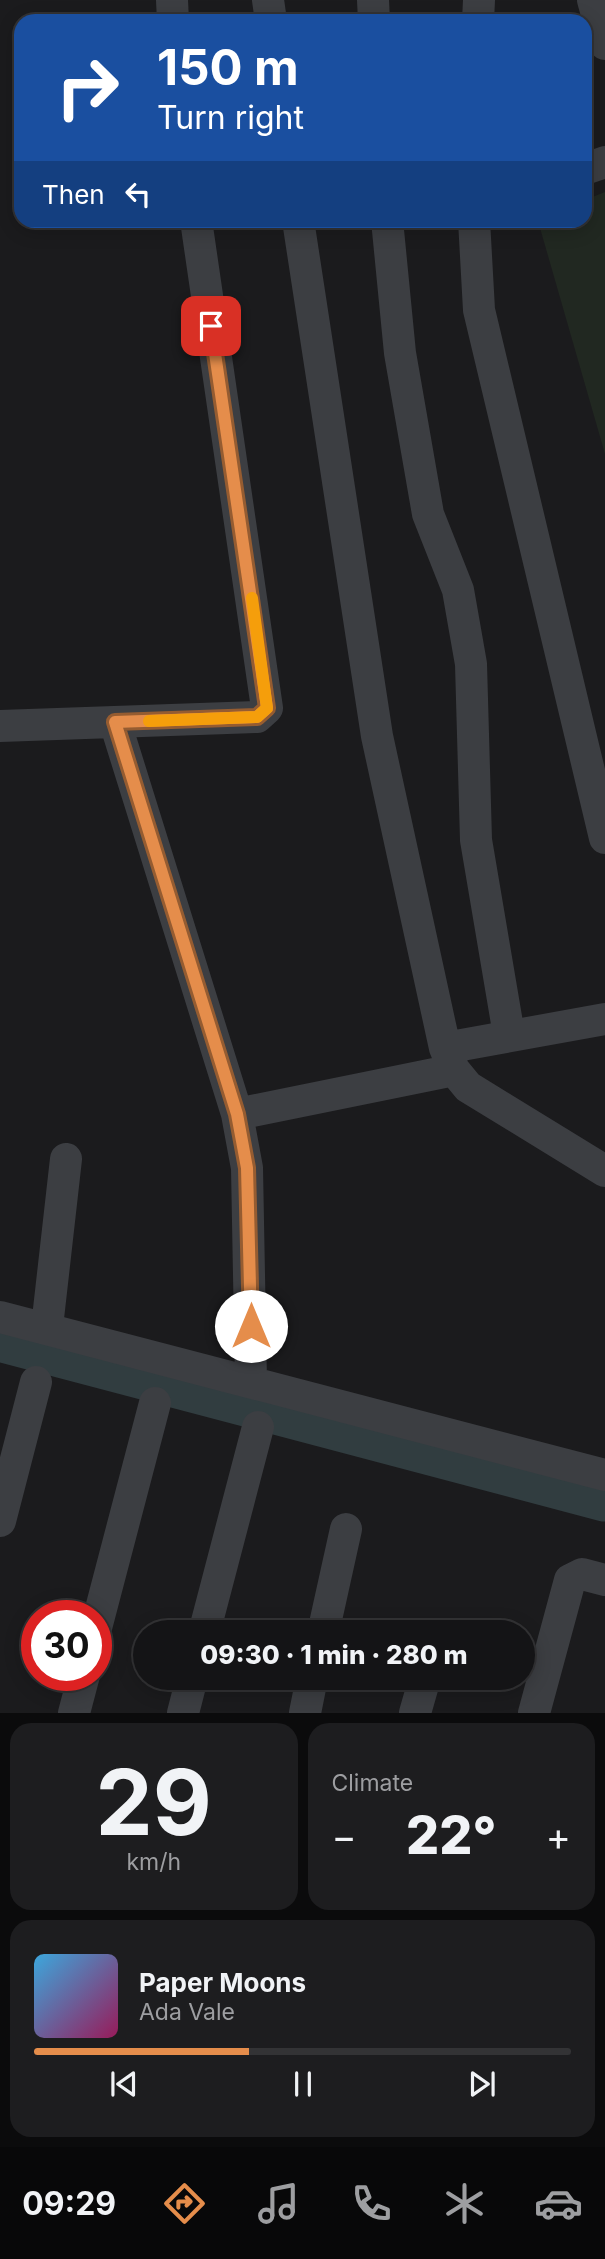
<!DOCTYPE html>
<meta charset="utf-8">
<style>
body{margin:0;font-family:Inter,sans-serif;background:#1d1d1f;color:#f1f3f6;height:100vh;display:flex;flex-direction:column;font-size:26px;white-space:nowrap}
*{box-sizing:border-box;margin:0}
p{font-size:23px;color:#9d9ea1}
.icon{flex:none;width:38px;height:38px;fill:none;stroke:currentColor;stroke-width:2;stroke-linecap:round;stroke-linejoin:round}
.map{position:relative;height:1713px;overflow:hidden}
.details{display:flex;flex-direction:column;gap:10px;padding:10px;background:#0b0b0c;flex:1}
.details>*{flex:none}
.hud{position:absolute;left:14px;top:14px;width:578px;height:214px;border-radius:21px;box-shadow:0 4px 18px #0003,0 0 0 2px #333335;background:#1a4fa0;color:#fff;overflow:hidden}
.speed{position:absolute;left:21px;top:1600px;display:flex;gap:14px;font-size:35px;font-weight:700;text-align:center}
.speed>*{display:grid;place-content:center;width:91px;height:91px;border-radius:50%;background:#141416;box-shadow:0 4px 18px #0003,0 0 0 2px #333335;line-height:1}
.speed .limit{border:10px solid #d22;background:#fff;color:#111}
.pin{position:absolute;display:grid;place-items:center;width:60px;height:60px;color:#fff;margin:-30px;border-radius:14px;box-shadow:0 4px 10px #0006}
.me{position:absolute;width:77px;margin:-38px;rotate:0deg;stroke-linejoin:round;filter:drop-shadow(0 0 5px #0008)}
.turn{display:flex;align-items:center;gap:24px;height:147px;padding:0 28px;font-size:32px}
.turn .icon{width:91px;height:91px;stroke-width:2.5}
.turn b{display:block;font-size:49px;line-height:60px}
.then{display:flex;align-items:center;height:66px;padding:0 28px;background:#0003;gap:14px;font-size:26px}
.big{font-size:52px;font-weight:800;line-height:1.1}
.details .widget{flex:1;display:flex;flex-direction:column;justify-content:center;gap:10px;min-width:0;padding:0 24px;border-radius:21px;background:#1d1d1f}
.details .dial{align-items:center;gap:0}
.dial b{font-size:91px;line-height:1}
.song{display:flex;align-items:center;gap:21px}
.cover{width:84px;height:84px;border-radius:10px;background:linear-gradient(135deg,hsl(200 70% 55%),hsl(330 70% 35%))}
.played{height:7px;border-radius:4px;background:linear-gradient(90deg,#e58d4b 40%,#333335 40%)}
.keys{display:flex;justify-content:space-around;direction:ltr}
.heat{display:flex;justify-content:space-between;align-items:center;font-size:38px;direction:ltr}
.details .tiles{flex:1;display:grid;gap:10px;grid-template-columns:1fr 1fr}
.widget:last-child{grid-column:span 2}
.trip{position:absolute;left:133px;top:1620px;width:402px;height:70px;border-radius:35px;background:#141416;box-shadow:0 4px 18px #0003,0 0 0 2px #333335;font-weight:800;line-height:70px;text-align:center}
.tabs{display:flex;height:112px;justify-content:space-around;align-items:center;background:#080809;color:#9d9ea1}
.tabs .icon{width:49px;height:49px}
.tabs .active{color:#e58d4b}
.tabs b{font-size:32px;color:#f1f3f6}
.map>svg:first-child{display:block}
</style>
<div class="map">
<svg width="605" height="1713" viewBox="0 0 605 1713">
<rect width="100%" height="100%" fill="#1b1b1d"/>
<path fill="#212821" d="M 605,192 L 605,454 L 538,221 L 584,220 L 585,200 Z"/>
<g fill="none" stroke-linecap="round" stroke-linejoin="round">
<path stroke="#313d40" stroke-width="51" d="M 0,1336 L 605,1496"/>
<path stroke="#3c3e42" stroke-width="32" d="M 172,0 L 173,21
M 268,0 L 271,21
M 373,0 L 374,21
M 593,0 L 605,44
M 478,21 L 479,0
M 585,169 L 605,162
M 298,220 L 377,736 L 445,1048 L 454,1070 L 468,1087 L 605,1171
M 387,220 L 400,353 L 428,514 L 458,590 L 471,664 L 476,840 L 509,1035
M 474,220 L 479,310 L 605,838
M 115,722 L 237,1114 L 247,1168 L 251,1381
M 0,726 L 257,717 L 267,708 L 196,220
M 445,1048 L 605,1019
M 237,1114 L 454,1070
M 0,1317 L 605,1475
M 47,1327 L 66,1159
M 0,1521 L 36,1382
M 96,1628 L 155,1403
M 204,1633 L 258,1427
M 323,1633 L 346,1529
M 74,1713 L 84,1675
M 183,1713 L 192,1678
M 305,1713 L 312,1678
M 415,1713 L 425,1678
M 534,1713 L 570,1580 L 582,1574 L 605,1580"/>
</g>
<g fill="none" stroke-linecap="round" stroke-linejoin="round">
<defs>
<path id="route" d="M 211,326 L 267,708 L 257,717 L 115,722 L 237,1114 L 247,1168 L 251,1326"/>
</defs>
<use href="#route" stroke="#955c31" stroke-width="18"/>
<use href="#route" stroke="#e58d4b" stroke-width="12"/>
<path stroke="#f59e0b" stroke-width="12" d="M 149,721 L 257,717 L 267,708 L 252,598"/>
</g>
</svg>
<div class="speed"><div class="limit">30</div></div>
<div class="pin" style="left:211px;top:326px;background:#d93025"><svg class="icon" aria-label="arrive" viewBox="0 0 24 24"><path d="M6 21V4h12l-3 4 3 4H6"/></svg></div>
<svg class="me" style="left:251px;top:1326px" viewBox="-20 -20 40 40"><circle r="19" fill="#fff"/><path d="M0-13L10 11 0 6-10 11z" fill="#e58d4b"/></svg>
<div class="trip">09:30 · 1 min · 280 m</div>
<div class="hud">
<div class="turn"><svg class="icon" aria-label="right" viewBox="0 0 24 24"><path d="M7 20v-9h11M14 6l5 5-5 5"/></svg><div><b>150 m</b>Turn right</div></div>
<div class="then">Then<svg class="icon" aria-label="left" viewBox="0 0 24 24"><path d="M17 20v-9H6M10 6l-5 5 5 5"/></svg></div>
</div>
</div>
<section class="details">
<div class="tiles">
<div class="widget dial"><b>29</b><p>km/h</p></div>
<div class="widget"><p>Climate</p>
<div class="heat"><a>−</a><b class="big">22°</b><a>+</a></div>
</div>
<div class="widget">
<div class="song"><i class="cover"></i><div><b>Paper Moons</b><p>Ada Vale</p></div></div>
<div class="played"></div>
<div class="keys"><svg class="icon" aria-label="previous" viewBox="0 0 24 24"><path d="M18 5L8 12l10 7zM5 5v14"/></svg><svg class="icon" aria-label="pause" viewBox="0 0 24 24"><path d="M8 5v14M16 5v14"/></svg><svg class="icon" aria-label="next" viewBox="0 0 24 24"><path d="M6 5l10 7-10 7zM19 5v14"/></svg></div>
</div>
</div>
</section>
<nav class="tabs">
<b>09:29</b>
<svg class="icon active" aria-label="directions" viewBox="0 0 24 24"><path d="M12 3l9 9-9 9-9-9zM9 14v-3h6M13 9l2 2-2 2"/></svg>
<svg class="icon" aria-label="music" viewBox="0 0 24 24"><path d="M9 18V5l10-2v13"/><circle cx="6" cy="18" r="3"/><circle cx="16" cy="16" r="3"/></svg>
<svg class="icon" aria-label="phone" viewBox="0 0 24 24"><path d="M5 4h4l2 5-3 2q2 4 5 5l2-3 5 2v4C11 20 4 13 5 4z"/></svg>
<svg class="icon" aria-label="climate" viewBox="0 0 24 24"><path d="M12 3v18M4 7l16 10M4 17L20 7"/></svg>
<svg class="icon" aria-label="car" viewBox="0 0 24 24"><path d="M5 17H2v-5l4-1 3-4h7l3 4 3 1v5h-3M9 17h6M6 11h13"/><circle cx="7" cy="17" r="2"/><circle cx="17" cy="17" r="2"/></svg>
</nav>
